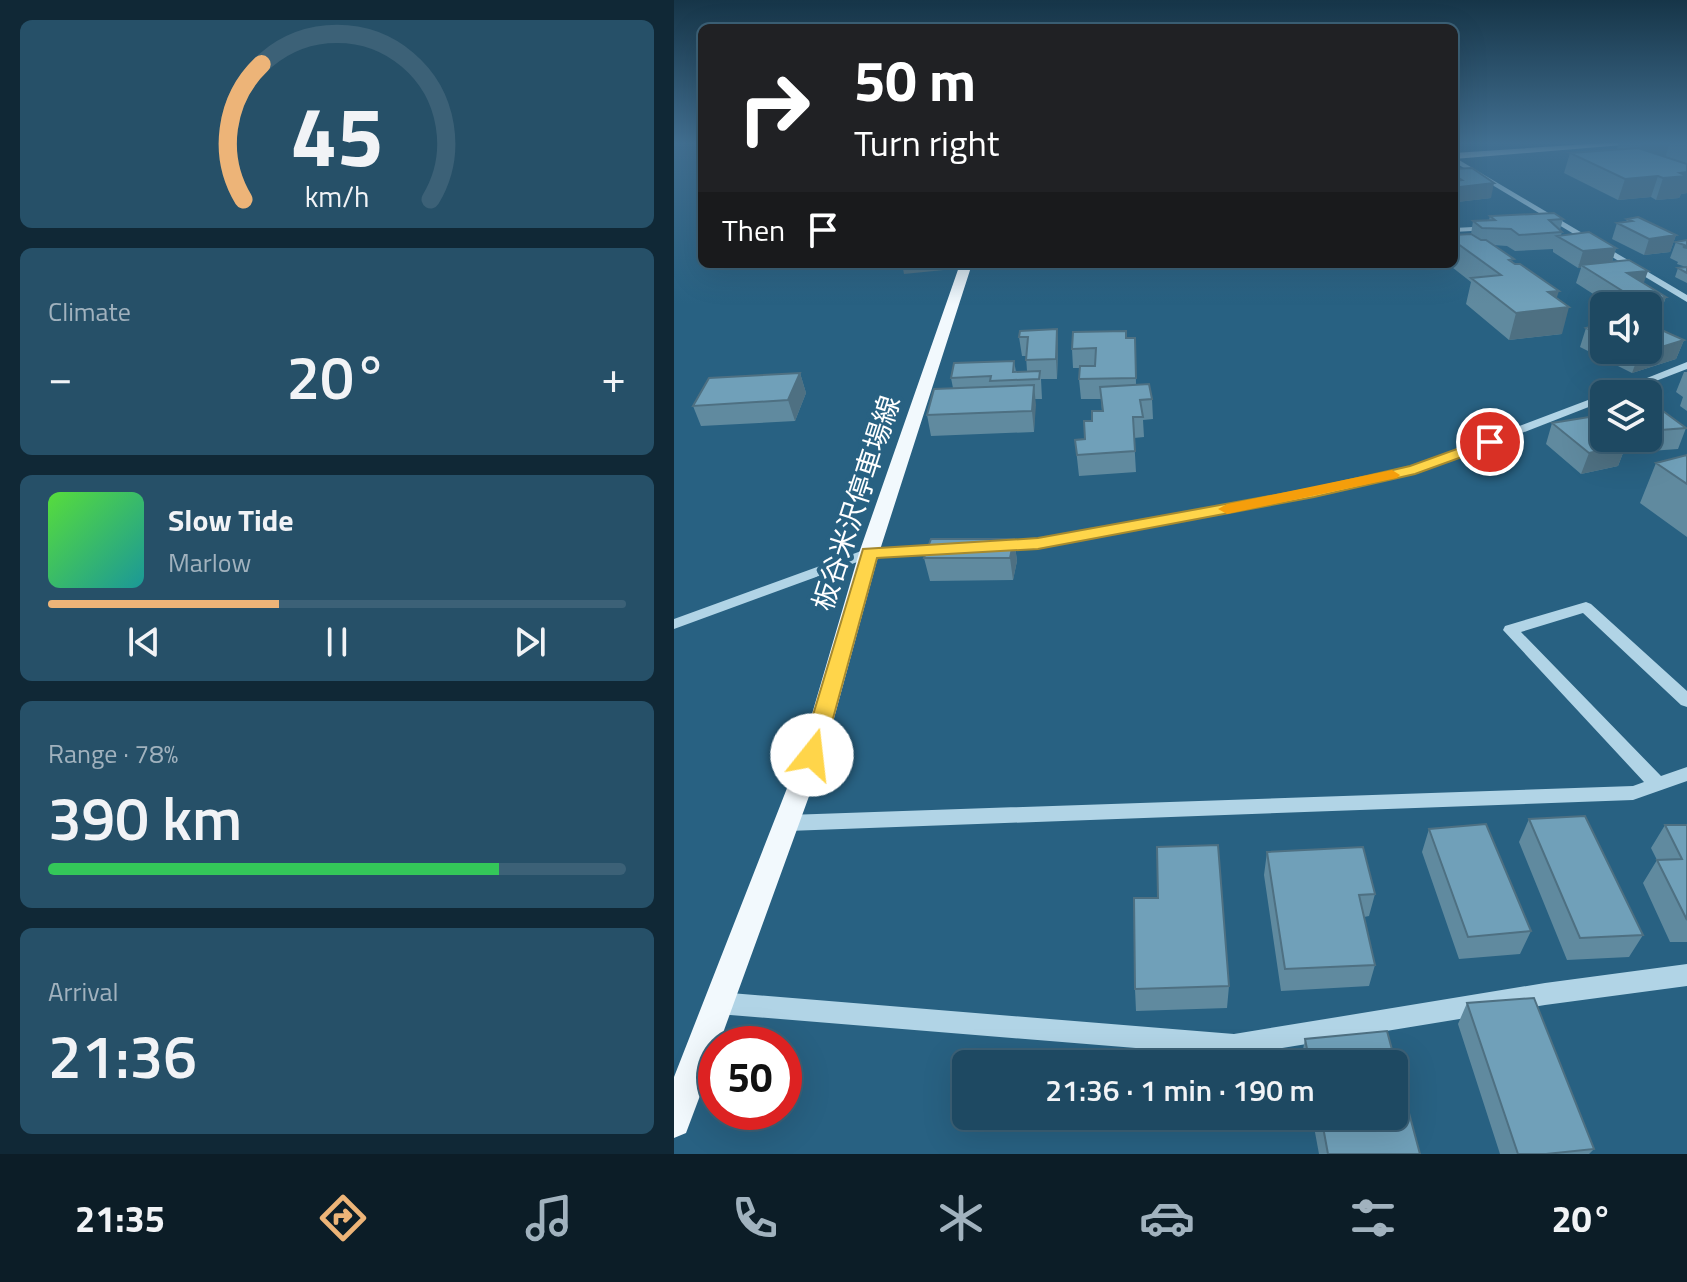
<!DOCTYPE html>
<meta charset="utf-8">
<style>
body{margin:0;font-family:"Titillium Web","Noto Sans JP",sans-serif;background:#265068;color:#f1f3f6;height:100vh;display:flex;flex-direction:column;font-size:30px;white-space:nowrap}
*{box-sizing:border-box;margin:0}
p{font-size:26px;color:#a1b2be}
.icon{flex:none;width:44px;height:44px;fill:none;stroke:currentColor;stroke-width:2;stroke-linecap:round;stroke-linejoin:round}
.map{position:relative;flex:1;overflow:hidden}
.details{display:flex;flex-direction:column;gap:20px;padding:20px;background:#102836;width:674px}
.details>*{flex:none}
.banner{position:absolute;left:24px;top:24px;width:760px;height:244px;border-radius:12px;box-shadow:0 8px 32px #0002,0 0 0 2px #3c6177;background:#202124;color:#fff;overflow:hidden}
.controls{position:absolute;left:916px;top:292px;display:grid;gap:16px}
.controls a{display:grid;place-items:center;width:72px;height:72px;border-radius:12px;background:#1e4962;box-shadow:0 8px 32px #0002,0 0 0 2px #3c6177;font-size:40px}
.speed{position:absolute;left:24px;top:1026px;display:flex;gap:16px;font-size:40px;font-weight:700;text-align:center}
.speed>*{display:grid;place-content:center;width:104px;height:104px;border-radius:50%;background:#1e4962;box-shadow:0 8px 32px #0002,0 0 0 2px #3c6177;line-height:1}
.speed .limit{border:12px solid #d22;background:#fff;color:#111}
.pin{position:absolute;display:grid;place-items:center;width:68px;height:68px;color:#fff;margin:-34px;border:4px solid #fff;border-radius:50%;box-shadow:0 2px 8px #0007}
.me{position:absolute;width:88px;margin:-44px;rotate:16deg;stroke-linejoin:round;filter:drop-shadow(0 0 6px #0008)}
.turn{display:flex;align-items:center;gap:28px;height:168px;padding:0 24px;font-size:36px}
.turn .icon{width:104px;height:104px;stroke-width:2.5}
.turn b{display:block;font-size:56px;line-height:68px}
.then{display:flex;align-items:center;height:76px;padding:0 24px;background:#0003;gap:16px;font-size:30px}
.big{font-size:60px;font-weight:600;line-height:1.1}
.details .card{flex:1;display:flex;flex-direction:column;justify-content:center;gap:12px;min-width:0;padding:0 28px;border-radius:12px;background:#265068}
.details .dial{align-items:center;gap:0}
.dial svg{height:208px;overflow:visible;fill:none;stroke:#3c6177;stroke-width:7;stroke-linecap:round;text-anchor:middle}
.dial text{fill:#f1f3f6;stroke:none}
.song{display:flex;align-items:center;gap:24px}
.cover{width:96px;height:96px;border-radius:12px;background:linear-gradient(135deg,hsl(110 70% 55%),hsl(180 70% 35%))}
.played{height:8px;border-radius:4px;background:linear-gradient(90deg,#edb478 40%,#3c6177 40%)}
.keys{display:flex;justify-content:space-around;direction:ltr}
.heat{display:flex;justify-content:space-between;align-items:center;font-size:44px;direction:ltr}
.charge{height:12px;border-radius:6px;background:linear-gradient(90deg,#34c759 78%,#3c6177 0)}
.trip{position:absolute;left:278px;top:1050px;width:456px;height:80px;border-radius:12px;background:#1e4962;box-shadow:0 8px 32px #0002,0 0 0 2px #3c6177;font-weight:600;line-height:80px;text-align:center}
.tab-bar{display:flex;height:128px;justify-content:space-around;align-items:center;background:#0c1d27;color:#a1b2be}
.tab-bar .icon{width:56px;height:56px}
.tab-bar .selected{color:#edb478}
.tab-bar b{font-size:36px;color:#f1f3f6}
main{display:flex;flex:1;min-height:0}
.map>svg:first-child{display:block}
</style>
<main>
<section class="details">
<div class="card dial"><svg viewBox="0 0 100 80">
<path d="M14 69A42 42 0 1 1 86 69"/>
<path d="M14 69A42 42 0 0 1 21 17" stroke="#edb478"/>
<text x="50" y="56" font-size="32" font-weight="700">45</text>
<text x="50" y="72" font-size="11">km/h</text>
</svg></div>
<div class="card"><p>Climate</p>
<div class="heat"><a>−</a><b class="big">20°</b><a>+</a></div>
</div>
<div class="card">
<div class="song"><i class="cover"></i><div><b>Slow Tide</b><p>Marlow</p></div></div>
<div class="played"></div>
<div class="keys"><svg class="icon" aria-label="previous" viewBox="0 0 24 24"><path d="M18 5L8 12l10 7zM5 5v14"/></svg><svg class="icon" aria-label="pause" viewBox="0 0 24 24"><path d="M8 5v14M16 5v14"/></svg><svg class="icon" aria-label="next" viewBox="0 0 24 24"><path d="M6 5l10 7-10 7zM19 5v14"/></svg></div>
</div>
<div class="card"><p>Range · 78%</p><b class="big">390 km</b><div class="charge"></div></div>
<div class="card"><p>Arrival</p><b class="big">21:36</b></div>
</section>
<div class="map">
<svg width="1013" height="1154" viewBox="0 0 1013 1154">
<rect width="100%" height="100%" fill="#286182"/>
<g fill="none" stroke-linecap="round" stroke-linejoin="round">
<path fill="#b1d4e6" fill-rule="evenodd" d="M 780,157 L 1013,295 L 1013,302 L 780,162 Z
M 818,226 L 818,230 L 815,230 L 780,232 L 780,228 Z
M 1013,362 L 1013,369 L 948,394 L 933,394 Z
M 930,394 L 930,401 L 745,473 L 640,497 L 364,548 L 324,550 L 317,546 L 324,542 L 364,540 L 640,489 L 737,467 Z
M 271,545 L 276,546 L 278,549 L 276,552 L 197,557 L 0,629 L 0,619 L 190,550 Z
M 912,602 L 917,604 L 1013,691 L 1013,707 L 1007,705 L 909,613 L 847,632 L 987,776 L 1013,767 L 1013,781 L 959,800 L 114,831 L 107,829 L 105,823 L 107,817 L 114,815 L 959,786 L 970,782 L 829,630 L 831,626 Z
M 1013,964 L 1013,986 L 871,1005 L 560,1056 L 44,1014 L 36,1011 L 33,1003 L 36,995 L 44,992 L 560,1034 L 871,983 Z"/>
<path fill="#f2f9fd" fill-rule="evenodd" d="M 945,142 L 984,142 L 780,159 L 780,153 Z
M 286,264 L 298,264 L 205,553 L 150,755 L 45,1044 L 42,1044 L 42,1053 L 12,1133 L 0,1138 L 0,1077 L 126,755 L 185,553 Z"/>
</g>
<path fill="#608a9f" d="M 945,142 L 1013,142 L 1013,193 L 1007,194 L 1005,198 L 982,200 L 977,197 L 944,200 L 890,173 L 896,153 L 943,149 Z
M 780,169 L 817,198 L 783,202 L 780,200 Z
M 816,216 L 889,219 L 886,230 L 888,232 L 887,235 L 942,248 L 938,262 L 992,297 L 985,315 L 974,316 L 974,306 L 938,306 L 902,283 L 907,268 L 904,268 L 879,252 L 879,249 L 841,251 L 833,246 L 819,245 L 882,298 L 888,334 L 835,340 L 792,304 L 797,282 L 774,264 L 780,264 L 780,235 L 797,234 L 799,221 L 815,220 Z
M 953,219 L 1002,235 L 996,252 L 970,255 L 938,239 L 943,223 L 952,222 Z
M 1013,240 L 1013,283 L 1001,277 L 1004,268 L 1012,267 L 1003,264 L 1004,262 L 996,258 L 1002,242 Z
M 930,323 L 930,350 L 974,350 L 1010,340 L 1002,359 L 958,373 L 906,347 L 912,328 Z
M 383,329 L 384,348 L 383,379 L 367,379 L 368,399 L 361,399 L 360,432 L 257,436 L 253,415 L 279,388 L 277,378 L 340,361 L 342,372 L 353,371 L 352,356 L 348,356 L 345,337 Z
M 452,338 L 461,338 L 462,384 L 478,399 L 479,419 L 469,420 L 470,437 L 460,438 L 462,472 L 405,476 L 401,440 L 411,439 L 418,421 L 428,411 L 427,399 L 407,399 L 405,379 L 406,368 L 399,368 L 398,349 Z
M 1010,372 L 1013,372 L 1013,411 L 1006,406 L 1009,397 L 1002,392 Z
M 126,373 L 132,393 L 121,421 L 27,426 L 19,406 Z
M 974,400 L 1012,428 L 1004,449 L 949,453 L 944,466 L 907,474 L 872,444 L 878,423 L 920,421 L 924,409 L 930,407 L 930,438 L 974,438 Z
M 1013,455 L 1013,537 L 966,503 L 982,463 Z
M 340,539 L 343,561 L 339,580 L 256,581 L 250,558 Z
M 855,819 L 969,935 L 955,957 L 893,960 L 845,842 Z
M 991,825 L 1013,825 L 1013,942 L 996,942 L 969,883 L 983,860 L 977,848 Z
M 755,829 L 857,931 L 846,954 L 785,959 L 748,852 Z
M 593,852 L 701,894 L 695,916 L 690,917 L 701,965 L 695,986 L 607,991 L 590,875 Z
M 484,898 L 555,986 L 553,1008 L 462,1011 L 461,989 Z
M 793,1003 L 920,1149 L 915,1154 L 826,1154 L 784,1024 Z
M 713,1031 L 746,1154 L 645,1154 L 638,1116 L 720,1116 L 720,1064 L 628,1064 L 627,1060 L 631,1039 Z"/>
<path fill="#4e7082" d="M 968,142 L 996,142 L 990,161 L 962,163 Z
M 1013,172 L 1013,193 L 1007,194 L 1005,198 L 982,200 L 989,178 L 1006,173 Z
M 984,176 L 977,197 L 944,200 L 951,179 Z
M 820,183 L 817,198 L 783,202 L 786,187 Z
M 1002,235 L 996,252 L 970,255 L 975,239 Z
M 942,248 L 937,265 L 907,265 L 907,268 L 904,268 L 909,251 Z
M 228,264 L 269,264 L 270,270 L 230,274 Z
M 974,271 L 968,288 L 953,273 Z
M 885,291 L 879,309 L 895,307 L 888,334 L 835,340 L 842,313 L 874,292 Z
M 992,297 L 985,315 L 974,316 L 974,306 L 961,306 L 963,300 Z
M 383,329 L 384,348 L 383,379 L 382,359 Z
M 1010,340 L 1002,359 L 958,373 L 965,354 Z
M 126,373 L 132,393 L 121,421 L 114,400 Z
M 360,385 L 362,405 L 360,432 L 358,411 Z
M 952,445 L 944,466 L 907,474 L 915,453 Z
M 340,539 L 343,561 L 339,580 L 336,558 Z"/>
<path fill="#70a0b9" stroke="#4e7082" stroke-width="2" d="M 964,148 L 1013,164 L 1013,172 L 1006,173 L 1013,176 L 989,178 L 984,176 L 951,179 L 896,153 Z
M 798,168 L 820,183 L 786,187 L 780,183 L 780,181 L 788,180 L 780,175 L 780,169 Z
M 880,213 L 889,219 L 875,220 L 888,232 L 845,235 L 837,229 L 808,228 L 799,221 L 821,220 L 816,216 Z
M 964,217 L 1002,235 L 975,239 L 943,223 L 958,221 L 953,219 Z
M 915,232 L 942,248 L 909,251 L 883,236 Z
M 797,234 L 807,240 L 812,240 L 840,259 L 835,260 L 841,264 L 846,264 L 885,291 L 874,292 L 895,307 L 842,313 L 797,278 L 827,275 L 780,241 L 780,235 Z
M 1013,240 L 1013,248 L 1009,247 L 1013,246 L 1002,242 Z
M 955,260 L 974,271 L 953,273 L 992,297 L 963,300 L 907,265 Z
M 1013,267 L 1013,273 L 1004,268 Z
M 930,323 L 930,337 L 912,328 Z
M 974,324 L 1010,340 L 965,354 L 957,350 L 974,350 Z
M 383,329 L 382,359 L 352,360 L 354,337 L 345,337 L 346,331 Z
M 452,331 L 452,338 L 461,338 L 462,378 L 405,379 L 406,366 L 421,366 L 422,348 L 398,349 L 399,332 Z
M 340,361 L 339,372 L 366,371 L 365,379 L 316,381 L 317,376 L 277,378 L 280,363 Z
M 126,373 L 114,400 L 19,406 L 35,378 Z
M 475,384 L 478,399 L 466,400 L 469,417 L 459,417 L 461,451 L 403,455 L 401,440 L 411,439 L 410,421 L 418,421 L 418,411 L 429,411 L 426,387 Z
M 360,385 L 358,411 L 253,415 L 260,389 Z
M 974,400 L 1012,428 L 974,431 Z
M 915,417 L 930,428 L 930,438 L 943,438 L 952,445 L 915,453 L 878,423 Z
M 1013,455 L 1013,484 L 982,463 Z
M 257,539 L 340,539 L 336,558 L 250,558 Z
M 911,816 L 969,935 L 906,938 L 855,819 Z
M 812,824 L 857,931 L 794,937 L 755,829 Z
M 991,825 L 1013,825 L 1013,920 L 983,860 L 1008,859 Z
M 544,845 L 555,986 L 461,989 L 460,898 L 484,898 L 483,847 Z
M 689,847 L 701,894 L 685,895 L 701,965 L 611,969 L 593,852 Z
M 860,998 L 920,1149 L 872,1154 L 844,1154 L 793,1003 Z
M 713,1031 L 746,1154 L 654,1154 L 647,1116 L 720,1116 L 720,1064 L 636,1064 L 631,1039 Z"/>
<linearGradient id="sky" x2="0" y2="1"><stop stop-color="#163548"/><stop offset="0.47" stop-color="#427092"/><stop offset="1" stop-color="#427092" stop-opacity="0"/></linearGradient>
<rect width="1013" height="304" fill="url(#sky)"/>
<path fill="#ffd54a" stroke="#a68a30" stroke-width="2" d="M 816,437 L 821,439 L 821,445 L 741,474 L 640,497 L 364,549 L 203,558 L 149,755 L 146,761 L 138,764 L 130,761 L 127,755 L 189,549 L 364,538 L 640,488 L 736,466 Z"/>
<path fill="#f59e0b" d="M 718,470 L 726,475 L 723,478 L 553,514 L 544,509 L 553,504 Z"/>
<g text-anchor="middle" stroke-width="8" stroke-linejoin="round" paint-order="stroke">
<g font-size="28" fill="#fff" stroke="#286182">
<text transform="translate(182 503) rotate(-72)" y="10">板谷米沢停車場線</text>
</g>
</g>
</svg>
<div class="controls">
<a><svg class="icon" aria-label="sound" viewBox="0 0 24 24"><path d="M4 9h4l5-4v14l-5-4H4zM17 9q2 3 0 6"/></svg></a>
<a><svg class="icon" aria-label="layers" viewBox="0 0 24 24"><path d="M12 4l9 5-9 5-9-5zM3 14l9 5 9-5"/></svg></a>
</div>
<div class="speed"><div class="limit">50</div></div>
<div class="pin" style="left:816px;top:442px;background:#d93025"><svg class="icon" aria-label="arrive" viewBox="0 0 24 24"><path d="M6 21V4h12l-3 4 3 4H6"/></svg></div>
<svg class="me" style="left:138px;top:755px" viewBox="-20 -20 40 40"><circle r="19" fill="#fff"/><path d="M0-13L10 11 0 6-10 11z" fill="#ffd54a"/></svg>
<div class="trip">21:36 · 1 min · 190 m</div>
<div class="banner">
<div class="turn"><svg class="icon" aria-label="right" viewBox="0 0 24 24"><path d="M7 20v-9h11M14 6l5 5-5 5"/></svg><div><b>50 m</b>Turn right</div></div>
<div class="then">Then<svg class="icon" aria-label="arrive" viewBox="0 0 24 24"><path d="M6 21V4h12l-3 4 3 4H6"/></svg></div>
</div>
</div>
</main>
<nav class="tab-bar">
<b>21:35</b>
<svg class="icon selected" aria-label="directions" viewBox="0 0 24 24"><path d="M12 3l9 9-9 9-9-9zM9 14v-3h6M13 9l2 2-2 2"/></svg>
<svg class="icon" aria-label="music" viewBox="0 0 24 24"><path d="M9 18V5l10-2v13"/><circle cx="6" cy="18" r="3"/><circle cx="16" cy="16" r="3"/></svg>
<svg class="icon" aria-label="phone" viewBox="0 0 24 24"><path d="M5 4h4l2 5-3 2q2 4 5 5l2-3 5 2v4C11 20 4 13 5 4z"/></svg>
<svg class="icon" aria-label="climate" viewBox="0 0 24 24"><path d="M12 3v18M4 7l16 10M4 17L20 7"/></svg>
<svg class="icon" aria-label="car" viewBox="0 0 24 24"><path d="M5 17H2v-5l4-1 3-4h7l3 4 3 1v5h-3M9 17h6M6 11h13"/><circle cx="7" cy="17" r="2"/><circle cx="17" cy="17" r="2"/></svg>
<svg class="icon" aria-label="filters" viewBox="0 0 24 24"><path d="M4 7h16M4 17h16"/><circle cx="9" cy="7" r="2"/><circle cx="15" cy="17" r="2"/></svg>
<b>20°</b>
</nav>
